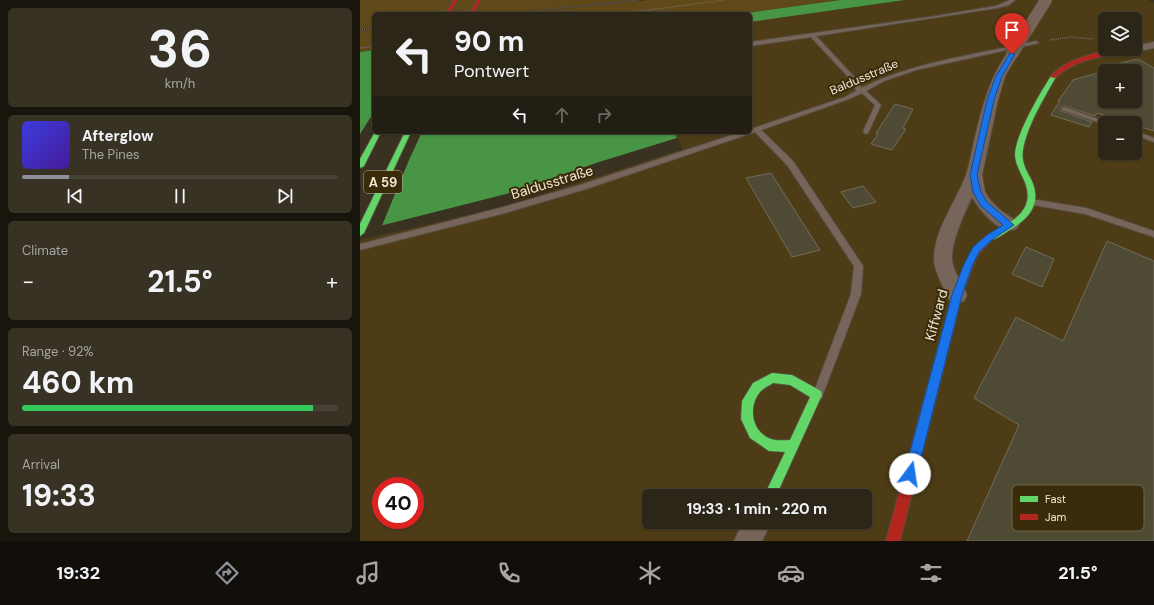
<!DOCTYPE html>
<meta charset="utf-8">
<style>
body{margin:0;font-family:"DM Sans",sans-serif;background:#383225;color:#f1f3f6;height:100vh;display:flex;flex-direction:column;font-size:15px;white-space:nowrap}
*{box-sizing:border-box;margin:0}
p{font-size:13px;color:#a6a5a2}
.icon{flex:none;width:22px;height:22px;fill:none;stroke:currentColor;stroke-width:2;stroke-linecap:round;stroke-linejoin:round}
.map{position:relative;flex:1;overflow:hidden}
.panel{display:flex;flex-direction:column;gap:8px;padding:8px;background:#18150d;width:360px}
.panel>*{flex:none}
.guide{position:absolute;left:12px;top:12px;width:380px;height:122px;border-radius:6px;box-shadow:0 1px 3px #0004,0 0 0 1px #484337;background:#2c2618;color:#f1f3f6;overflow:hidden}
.controls{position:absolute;left:738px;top:12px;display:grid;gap:8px}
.controls a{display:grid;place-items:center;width:44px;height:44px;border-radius:6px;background:#2c2618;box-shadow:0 1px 3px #0004,0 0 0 1px #484337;font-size:20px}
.speed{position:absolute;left:12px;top:477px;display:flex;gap:8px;font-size:20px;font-weight:700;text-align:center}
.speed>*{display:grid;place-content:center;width:52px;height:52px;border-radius:50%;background:#2c2618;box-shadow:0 1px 3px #0004,0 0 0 1px #484337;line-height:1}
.speed .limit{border:6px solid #d22;background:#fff;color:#111}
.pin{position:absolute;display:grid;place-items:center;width:34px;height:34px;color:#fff;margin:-41px -17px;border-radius:50% 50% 50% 0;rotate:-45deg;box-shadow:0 0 4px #0007}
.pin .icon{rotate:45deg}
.me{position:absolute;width:44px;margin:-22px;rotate:14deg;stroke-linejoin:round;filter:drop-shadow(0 0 3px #0008)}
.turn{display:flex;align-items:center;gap:14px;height:84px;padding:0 16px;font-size:18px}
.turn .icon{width:52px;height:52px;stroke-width:2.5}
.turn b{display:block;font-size:28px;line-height:34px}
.lanes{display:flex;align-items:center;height:38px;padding:0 16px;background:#0003;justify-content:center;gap:20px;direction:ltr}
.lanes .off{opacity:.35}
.big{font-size:30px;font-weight:700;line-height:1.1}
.panel .widget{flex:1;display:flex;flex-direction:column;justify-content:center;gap:6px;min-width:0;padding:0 14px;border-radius:6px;background:#383225}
.panel .dial{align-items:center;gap:0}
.dial b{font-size:52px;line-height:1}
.song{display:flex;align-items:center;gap:12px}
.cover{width:48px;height:48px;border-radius:6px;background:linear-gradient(135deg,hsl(240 70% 55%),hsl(260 70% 35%))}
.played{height:4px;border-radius:2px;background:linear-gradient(90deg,#8c9099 15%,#484337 15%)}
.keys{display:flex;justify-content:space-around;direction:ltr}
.heat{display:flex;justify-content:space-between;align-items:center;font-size:22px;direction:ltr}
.charge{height:6px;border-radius:3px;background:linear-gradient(90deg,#34c759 92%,#484337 0)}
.trip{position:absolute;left:282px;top:489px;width:230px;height:40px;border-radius:6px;background:#2c2618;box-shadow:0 1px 3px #0004,0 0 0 1px #484337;font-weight:700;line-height:40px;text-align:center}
.dock{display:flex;height:64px;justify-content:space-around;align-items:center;background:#120f0a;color:#a6a5a2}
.dock .icon{width:28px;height:28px}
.dock .active{color:#8c9099}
.dock b{font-size:18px;color:#f1f3f6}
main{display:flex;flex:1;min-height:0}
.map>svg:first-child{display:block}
</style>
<main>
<section class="panel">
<div class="widget dial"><b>36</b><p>km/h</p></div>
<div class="widget">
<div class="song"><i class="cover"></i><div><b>Afterglow</b><p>The Pines</p></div></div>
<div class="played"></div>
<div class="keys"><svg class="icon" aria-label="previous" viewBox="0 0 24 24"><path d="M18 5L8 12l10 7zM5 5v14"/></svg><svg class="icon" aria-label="pause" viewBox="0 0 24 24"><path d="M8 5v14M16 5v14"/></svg><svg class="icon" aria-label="next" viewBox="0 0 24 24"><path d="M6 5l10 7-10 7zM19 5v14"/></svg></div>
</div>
<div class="widget"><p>Climate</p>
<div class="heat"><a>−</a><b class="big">21.5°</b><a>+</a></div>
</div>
<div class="widget"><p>Range · 92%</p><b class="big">460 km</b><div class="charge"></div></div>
<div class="widget"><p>Arrival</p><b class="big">19:33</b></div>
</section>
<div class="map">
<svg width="794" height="541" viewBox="0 0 794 541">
<rect width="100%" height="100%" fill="#3a3220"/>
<path fill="#4e3c16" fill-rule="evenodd" d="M 546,0 L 788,0 L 794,3 L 794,541 L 0,541 L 0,240 L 143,207 L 323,149 L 314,132 L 390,132 L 390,22 ZM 745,19 L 775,19 L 775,49 L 745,49 ZM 745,71 L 775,71 L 775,101 L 745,101 ZM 745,123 L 775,123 L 775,153 L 745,153 ZM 21,486 L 55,486 L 55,520 L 21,520 ZM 289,496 L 505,496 L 505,522 L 289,522 Z"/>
<path fill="#5f4918" d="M 0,0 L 271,0 L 138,14 L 14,14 L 14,27 L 0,29 Z
M 288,0 L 479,0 L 379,14 L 155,14 Z
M 14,29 L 14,50 L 0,52 L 0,31 Z"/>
<path fill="#479545" d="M 480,0 L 545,0 L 390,22 L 390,14 L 379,14 Z
M 14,50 L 14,132 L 314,132 L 317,138 L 239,162 L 146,194 L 0,231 L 0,52 Z"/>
<path fill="#3a3220" d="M 14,112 L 14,132 L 62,132 L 49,160 L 21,228 L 0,233 L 0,134 Z"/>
<path fill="#4e4a34" stroke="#716d5d" d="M 778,59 L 794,68 L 794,131 L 775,125 L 775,123 L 768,123 L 737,113 L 735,116 L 704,106 L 701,107 L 701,111 L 732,122 L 729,127 L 691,115 L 700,101 L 698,101 L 713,80 L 745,71 L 745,101 L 775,101 L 775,71 L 745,71 L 749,70 L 744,67 Z
M 535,104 L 553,109 L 543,128 L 546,129 L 532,150 L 511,144 L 518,134 L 516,133 Z
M 411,173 L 460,250 L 432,257 L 386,178 Z
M 503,186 L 516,202 L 493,208 L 481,192 Z
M 747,241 L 794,261 L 794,541 L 607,541 L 659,425 L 614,398 L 656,317 L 703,341 Z
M 666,247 L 694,259 L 682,287 L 652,274 Z"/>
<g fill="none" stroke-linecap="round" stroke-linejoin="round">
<defs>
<path id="lane" d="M 650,0 L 655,0 L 649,5 L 637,8 L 456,36 L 499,82 L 501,88 C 553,62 619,54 676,41 L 679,43 L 556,70 L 524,81 L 506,91 L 521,105 L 508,133 L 506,134 L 503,132 L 515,105 L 502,93 L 489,99 L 401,130 L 433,161 L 503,266 L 501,294 L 463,394 L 462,398 L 458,399 L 454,398 L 453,394 L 491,294 L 494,266 L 427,165 L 395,132 L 226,189 L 145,213 L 0,250 L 0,244 L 144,207 L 220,185 L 381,132 L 390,132 L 390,129 L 394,128 L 485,97 L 496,91 L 494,83 L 451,37 L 390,46 L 390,42 L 570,17 L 636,6 Z
M 704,107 L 747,122 L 748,123 L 745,123 L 745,125 L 743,124 L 702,110 L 702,108 Z
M 775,131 L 794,138 L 794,142 L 775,135 Z
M 671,199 L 726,208 L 794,231 L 794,237 L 725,214 L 668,204 L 667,202 L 668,200 Z"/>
<path id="street" d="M 794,42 L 794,48 L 775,52 L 771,51 L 769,49 L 775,49 L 775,46 Z
M 652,50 L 656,52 L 658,54 L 645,76 L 638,100 L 622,175 L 625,192 L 630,200 L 639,209 L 656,221 L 659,225 L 656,229 C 639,234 620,211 612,197 C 604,214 591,242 592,260 C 593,272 603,284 607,295 L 604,301 L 597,303 L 590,301 C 585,291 573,269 574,258 C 575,228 596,202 606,175 C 609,166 611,155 613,146 C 621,112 628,80 648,52 Z
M 383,522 L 411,522 L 402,541 L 374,541 Z"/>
<path id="fast" d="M 691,76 L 696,77 C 684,98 667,126 663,150 C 661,161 666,170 671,179 C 683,204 669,219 648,231 C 642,235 633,242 626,240 L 625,238 L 626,236 C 649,223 678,212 664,180 C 660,172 655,163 655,154 C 656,134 680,93 691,76 Z
M 15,132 L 21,132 L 4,166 L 0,168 L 0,159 Z
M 45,132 L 51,132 L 4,233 L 0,236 L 0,224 Z
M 412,373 L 432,375 L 461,391 L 462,395 L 416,496 L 404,496 L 425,452 L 409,451 L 390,438 L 381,419 L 382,401 L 393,383 ZM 413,383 L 430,385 L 450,397 L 430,440 C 424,440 416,441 411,439 C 391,432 388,406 400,392 C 403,388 409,386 413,383 Z"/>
<path id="jam" d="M 94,0 L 98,0 L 89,14 L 85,14 Z
M 117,0 L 121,0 L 113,14 L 109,14 Z
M 775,47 L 778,49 L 777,50 C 746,57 720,56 695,78 L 690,77 C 710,55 747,49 775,49 Z
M 629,235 L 633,238 L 617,256 L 602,295 L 540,541 L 526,541 L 592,295 L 610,253 L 619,242 Z"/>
</defs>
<use href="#lane" stroke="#554e3f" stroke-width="2"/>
<use href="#street" stroke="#554e3f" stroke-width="2"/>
<use href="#fast" stroke="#554e3f" stroke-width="2"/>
<use href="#jam" stroke="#554e3f" stroke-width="2"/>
<path stroke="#766860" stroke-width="1.5" stroke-dasharray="1 1" stroke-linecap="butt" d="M 147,14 L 279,0
M 258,14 L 365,0
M 0,30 L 14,28
M 690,40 L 711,37 L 733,39
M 0,48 L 14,46"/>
<use href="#lane" fill="#77655c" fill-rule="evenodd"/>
<use href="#street" fill="#77655c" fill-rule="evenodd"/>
<use href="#fast" fill="#63d668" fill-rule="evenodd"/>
<use href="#jam" fill="#b3261e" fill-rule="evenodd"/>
<defs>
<path id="street-bridge" d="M 652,54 L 686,0"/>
</defs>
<use href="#street-bridge" stroke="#554e3f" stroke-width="12" stroke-linecap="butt"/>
<use href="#street-bridge" stroke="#77655c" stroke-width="12"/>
</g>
<path fill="#1a73e8" stroke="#114b97" d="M 650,53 L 655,54 L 642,76 L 634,100 L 617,175 L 621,192 L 627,202 L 654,225 L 633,239 L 619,252 L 613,264 L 602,295 L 557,474 L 555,479 L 550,480 L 546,479 L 544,474 L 592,295 L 604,264 L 613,247 L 627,235 L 643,225 L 621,206 L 613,192 L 610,175 L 627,100 L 636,76 Z"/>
<g text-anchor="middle" stroke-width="4" stroke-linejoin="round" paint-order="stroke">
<g font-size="12" fill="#f0e7d4" stroke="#3a2b0a">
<text transform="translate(504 77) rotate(-23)" y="4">Baldusstraße</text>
</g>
<rect fill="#3a2b0a" stroke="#b9af97" stroke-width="1" x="4" y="171" width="38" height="22" rx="3"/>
<g font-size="13" font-weight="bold" fill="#f0e7d4">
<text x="23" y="187">A 59</text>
</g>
<g font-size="14" fill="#f0e7d4" stroke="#3a2b0a">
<text transform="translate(192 182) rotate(-17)" y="5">Baldusstraße</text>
<text transform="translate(576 315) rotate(-75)" y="5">Kiffward</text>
</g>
</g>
<rect x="652" y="485" width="132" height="46" rx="6" fill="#3a2b0a" stroke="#716347" stroke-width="1"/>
<rect x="660" y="496" width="18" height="6" fill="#63d668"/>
<rect x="660" y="514" width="18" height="6" fill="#b3261e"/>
<g font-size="11" fill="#f0e7d4">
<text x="685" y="503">Fast</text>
<text x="685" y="521">Jam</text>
</g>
</svg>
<div class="controls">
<a><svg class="icon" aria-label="layers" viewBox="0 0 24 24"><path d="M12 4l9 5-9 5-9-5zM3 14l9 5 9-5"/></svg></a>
<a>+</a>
<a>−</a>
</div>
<div class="speed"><div class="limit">40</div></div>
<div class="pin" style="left:652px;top:54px;background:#d93025"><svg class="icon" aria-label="arrive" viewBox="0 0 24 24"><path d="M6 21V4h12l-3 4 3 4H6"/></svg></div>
<svg class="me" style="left:550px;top:474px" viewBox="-20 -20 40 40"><circle r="19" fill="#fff"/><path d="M0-13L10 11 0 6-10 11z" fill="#1a73e8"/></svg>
<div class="trip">19:33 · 1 min · 220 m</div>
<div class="guide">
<div class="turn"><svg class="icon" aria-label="left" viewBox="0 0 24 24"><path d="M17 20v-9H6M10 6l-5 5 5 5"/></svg><div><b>90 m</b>Pontwert</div></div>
<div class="lanes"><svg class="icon" aria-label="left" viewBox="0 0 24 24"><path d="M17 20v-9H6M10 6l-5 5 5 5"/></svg><svg class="icon off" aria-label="ahead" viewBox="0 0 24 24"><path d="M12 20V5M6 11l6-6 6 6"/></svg><svg class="icon off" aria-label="right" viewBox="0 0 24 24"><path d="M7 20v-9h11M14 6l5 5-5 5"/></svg></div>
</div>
</div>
</main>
<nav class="dock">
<b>19:32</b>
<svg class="icon active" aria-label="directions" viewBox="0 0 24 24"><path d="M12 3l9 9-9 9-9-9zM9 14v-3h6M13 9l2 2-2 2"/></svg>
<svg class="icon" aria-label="music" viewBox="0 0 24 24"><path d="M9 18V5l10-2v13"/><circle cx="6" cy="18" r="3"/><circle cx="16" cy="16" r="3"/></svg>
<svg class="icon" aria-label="phone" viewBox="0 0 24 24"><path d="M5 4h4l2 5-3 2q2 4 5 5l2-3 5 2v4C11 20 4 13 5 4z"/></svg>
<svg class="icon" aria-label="climate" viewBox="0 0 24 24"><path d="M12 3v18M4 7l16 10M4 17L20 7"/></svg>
<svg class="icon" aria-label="car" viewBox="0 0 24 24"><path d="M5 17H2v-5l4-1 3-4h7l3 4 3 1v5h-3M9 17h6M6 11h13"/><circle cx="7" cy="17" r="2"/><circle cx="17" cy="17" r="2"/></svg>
<svg class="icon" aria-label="filters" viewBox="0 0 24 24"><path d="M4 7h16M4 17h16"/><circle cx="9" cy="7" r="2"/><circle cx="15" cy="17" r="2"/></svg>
<b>21.5°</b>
</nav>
